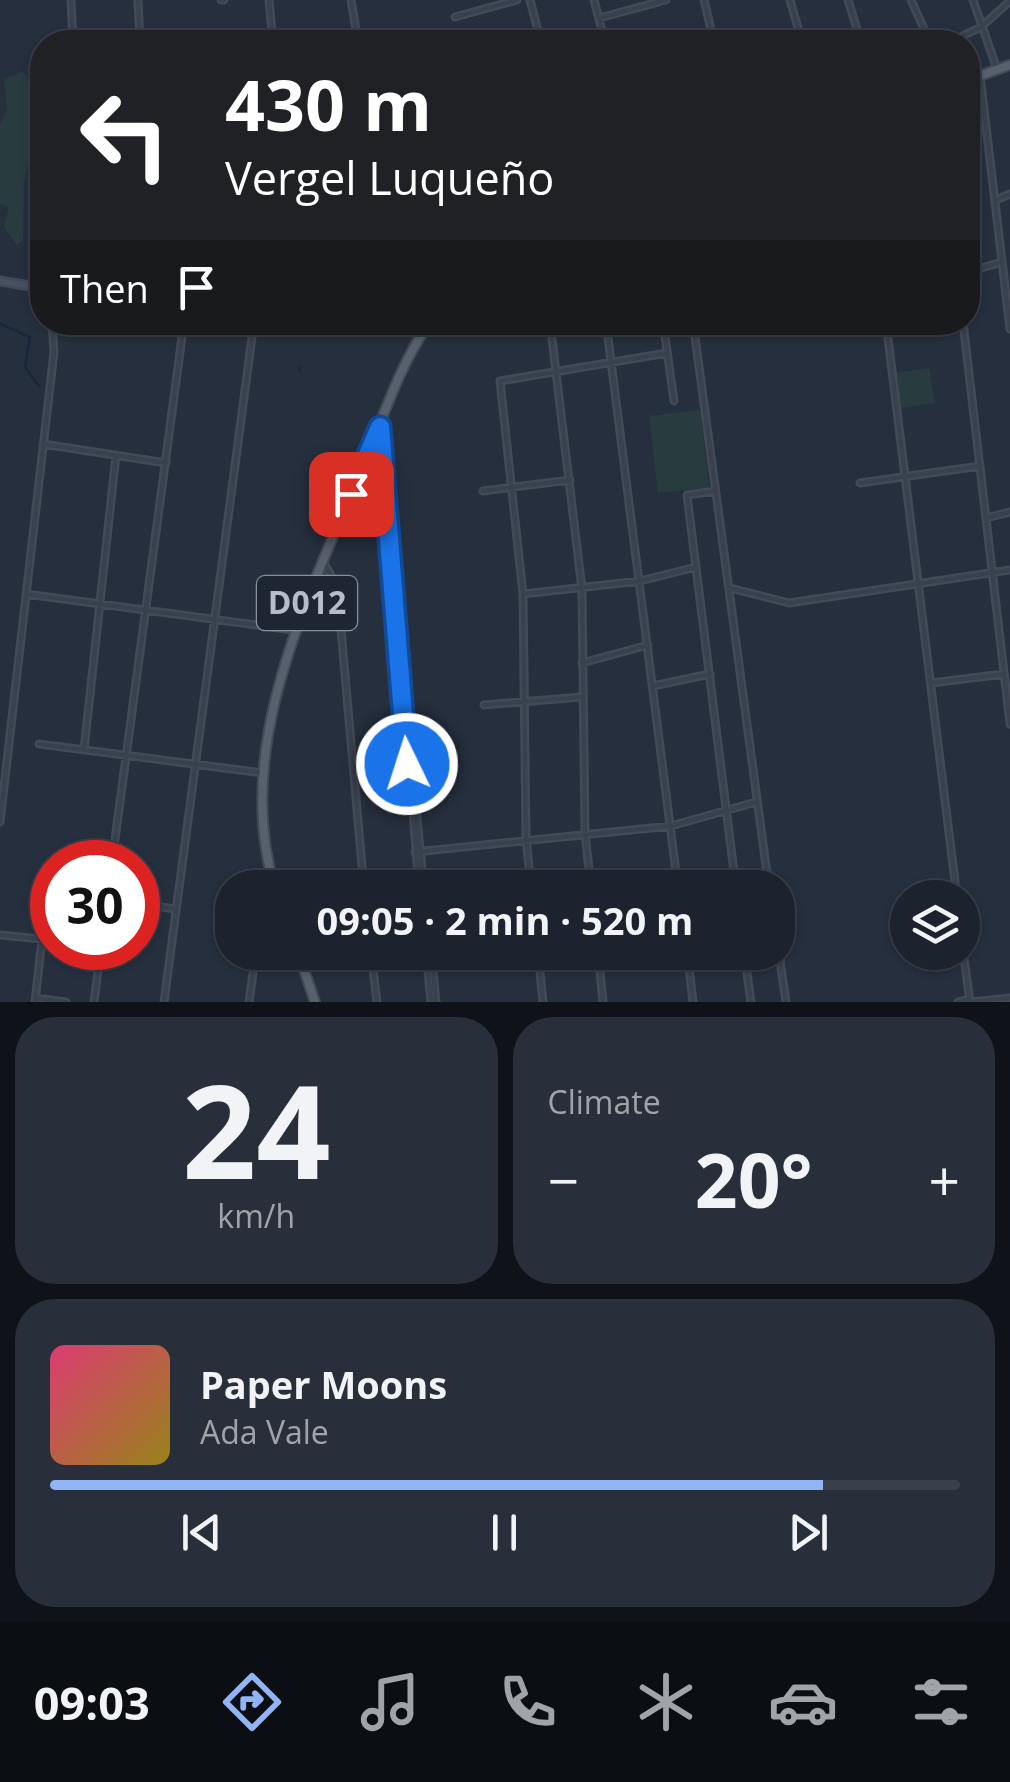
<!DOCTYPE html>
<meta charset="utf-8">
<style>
body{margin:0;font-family:"Open Sans",sans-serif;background:#292f3a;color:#f1f3f6;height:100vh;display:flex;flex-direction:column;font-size:38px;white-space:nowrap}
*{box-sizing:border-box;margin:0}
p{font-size:32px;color:#a0a4aa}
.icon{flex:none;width:55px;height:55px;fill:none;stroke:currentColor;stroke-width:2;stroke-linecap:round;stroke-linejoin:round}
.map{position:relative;height:1002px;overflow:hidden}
.panel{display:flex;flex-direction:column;gap:15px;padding:15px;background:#0f1319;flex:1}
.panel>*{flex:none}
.banner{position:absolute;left:30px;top:30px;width:950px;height:305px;border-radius:40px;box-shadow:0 2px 8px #0004,0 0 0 2px #3a404a;background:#202124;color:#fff;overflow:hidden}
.fabs{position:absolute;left:890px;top:880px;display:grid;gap:20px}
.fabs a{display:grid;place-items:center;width:90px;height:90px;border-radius:50%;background:#1c232e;box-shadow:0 2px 8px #0004,0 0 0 2px #3a404a;font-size:50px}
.speed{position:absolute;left:30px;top:840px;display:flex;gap:20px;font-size:50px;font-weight:700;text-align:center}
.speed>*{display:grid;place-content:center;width:130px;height:130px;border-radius:50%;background:#1c232e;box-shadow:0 2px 8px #0004,0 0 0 2px #3a404a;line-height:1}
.speed .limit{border:15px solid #d22;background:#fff;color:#111}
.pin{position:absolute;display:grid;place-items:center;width:85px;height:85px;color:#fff;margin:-42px;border-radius:20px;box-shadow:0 5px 15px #0006}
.me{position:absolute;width:110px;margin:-55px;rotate:356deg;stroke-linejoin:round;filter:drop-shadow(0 0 8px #0008)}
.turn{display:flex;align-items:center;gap:35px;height:210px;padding:0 30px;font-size:45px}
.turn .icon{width:130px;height:130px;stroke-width:2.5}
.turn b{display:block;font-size:70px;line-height:85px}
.then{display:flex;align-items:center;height:95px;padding:0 30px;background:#0003;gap:20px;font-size:38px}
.big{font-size:75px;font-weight:700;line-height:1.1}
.panel .tile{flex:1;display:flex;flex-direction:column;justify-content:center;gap:15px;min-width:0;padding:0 35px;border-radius:40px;background:#292f3a}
.panel .dial{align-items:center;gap:0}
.dial b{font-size:130px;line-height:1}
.song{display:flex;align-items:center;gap:30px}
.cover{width:120px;height:120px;border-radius:15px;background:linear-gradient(135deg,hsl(340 70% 55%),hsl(50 70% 35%))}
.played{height:10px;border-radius:5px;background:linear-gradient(90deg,#90b4f4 85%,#3a404a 85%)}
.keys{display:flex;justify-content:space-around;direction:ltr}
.heat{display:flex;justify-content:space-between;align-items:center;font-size:55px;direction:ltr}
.panel .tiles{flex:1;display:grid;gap:15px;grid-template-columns:1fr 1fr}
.tile:last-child{grid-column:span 2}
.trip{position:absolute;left:215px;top:870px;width:580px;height:100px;border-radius:40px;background:#1c232e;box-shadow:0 2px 8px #0004,0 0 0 2px #3a404a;font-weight:700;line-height:100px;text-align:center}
.dock{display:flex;height:160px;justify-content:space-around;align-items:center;background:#0b0e12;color:#a0a4aa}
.dock .icon{width:70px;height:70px}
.dock .active{color:#90b4f4}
.dock b{font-size:45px;color:#f1f3f6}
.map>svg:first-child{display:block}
</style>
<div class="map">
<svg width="1010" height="1002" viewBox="0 0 1010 1002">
<rect width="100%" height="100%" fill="#262f3e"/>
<path fill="#283c3f" d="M 22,72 L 27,76 L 33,137 L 24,182 L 23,240 L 17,245 L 4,227 L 9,207 L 0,204 L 0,125 L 7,109 L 4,79 Z
M 929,368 L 935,403 L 901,408 L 896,373 Z
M 700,410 L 709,487 L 658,493 L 649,416 Z"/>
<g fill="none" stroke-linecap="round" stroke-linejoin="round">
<path stroke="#19263b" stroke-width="2.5" d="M 0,324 L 30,337 L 25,367 L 39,386
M 299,368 L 300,371"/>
<defs>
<path id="street" d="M 71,0 L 73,42
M 138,0 L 140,42
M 221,0 L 224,0
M 269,0 L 273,42
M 351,0 L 358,42
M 530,0 L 541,42
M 594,0 L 605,42
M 704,0 L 714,42
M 790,0 L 802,42
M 848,0 L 861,42
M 911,0 L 930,42
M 973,0 L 997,69
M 455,17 L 517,0
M 599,18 L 666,0
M 950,42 L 981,27 L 1010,1
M 980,75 L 1010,329
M 996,200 L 1010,194
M 968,272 L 1002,262
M 550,322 L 582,589 L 585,833 L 591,888
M 606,322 L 678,888
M 663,322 L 674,401
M 693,322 L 769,888
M 886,322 L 957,898
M 963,322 L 1010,724
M 381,431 L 406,760 L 413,779 L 424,888
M 43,444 L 166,463
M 860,483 L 980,466
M 483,491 L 570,480
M 715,491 L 687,495 L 736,888
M 986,518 L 1010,512
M 323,562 L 337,585 L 364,888
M 730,588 L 789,603 L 1010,570
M 26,594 L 293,630
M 523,594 L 640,581 L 696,567
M 582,663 L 648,645
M 931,683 L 1004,674
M 653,686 L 710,674
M 484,705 L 581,697
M 39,744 L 263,773
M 84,750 L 116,455
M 410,774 L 419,888
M 0,822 L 54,352 L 52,322
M 415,852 L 671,826 L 756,802
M 112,862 L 184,322
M 51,875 L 52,875
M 531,888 L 526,837 L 523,594 L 500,381 L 667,353
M 138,904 L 176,909
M 0,935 L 52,940
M 962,943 L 970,1002
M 778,947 L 786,1002
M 371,952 L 377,1002
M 426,952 L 431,1002
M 431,952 L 436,1002
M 538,952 L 543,1002
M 598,952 L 603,1002
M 687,952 L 693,1002
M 744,952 L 751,1002
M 36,998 L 66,1002
M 35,1002 L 42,939
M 94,1002 L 101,948
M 164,1002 L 254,322
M 249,1002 L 253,973
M 958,1002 L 969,999
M 971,1002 L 1010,998"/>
<path id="secondary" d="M 0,281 L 42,288"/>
<path id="primary" d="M 968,80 L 1010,65
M 275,888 C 231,748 310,594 362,468 C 383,419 399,365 430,322
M 298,952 L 315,1002"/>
</defs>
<use href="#street" stroke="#434a57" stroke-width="9"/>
<use href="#secondary" stroke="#434a57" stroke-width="11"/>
<use href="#primary" stroke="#434a57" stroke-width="12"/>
<use href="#street" stroke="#39414e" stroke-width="4"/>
<use href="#secondary" stroke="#485161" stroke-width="6"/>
<use href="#primary" stroke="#58606e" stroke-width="8"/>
</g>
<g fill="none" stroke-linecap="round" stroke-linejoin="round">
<defs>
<path id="route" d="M 351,494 L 380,427 L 407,764"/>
</defs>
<use href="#route" stroke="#114b97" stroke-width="25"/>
<use href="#route" stroke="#1a73e8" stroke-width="18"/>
</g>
<g text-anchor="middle" stroke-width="10" stroke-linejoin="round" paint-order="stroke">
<rect fill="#1e2633" stroke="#88909c" stroke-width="2.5" x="257" y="576" width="100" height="54" rx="8"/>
<g font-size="32" font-weight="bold" fill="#b6bdc9">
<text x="307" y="614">D012</text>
</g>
</g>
</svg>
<div class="fabs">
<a><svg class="icon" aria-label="layers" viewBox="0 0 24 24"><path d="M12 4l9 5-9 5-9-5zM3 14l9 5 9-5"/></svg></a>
</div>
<div class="speed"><div class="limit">30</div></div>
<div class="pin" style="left:351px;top:494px;background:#d93025"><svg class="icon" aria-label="arrive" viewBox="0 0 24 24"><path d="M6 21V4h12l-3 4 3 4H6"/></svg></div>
<svg class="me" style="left:407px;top:764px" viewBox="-20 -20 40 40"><circle r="17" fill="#1a73e8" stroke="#fff" stroke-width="3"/><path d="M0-11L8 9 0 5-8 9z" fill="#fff"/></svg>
<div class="trip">09:05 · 2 min · 520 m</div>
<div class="banner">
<div class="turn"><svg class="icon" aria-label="left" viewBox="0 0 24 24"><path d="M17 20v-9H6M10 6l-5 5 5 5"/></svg><div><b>430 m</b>Vergel Luqueño</div></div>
<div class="then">Then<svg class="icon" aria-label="arrive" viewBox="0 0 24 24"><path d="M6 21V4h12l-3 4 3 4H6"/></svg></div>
</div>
</div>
<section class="panel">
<div class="tiles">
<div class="tile dial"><b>24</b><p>km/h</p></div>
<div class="tile"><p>Climate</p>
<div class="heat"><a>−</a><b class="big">20°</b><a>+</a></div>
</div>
<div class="tile">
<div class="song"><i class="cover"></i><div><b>Paper Moons</b><p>Ada Vale</p></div></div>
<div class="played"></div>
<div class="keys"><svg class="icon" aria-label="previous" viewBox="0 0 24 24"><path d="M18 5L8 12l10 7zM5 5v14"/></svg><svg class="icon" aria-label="pause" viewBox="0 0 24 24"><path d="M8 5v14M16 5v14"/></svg><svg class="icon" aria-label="next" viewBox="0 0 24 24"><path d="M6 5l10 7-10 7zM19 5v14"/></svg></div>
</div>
</div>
</section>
<nav class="dock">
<b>09:03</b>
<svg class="icon active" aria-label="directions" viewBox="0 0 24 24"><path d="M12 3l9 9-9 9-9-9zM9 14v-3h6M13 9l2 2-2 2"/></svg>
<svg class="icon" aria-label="music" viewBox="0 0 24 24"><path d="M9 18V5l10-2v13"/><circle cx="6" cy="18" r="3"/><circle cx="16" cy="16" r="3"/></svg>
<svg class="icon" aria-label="phone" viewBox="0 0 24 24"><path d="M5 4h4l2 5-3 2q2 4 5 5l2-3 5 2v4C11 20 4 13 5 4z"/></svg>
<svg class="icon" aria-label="climate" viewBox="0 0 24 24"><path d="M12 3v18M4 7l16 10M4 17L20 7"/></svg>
<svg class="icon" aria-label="car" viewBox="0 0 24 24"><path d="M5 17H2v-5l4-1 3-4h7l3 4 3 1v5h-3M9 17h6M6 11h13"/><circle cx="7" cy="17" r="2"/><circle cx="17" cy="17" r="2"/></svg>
<svg class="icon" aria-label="filters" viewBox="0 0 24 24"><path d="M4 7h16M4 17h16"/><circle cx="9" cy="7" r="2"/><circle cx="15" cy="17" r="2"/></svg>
</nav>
